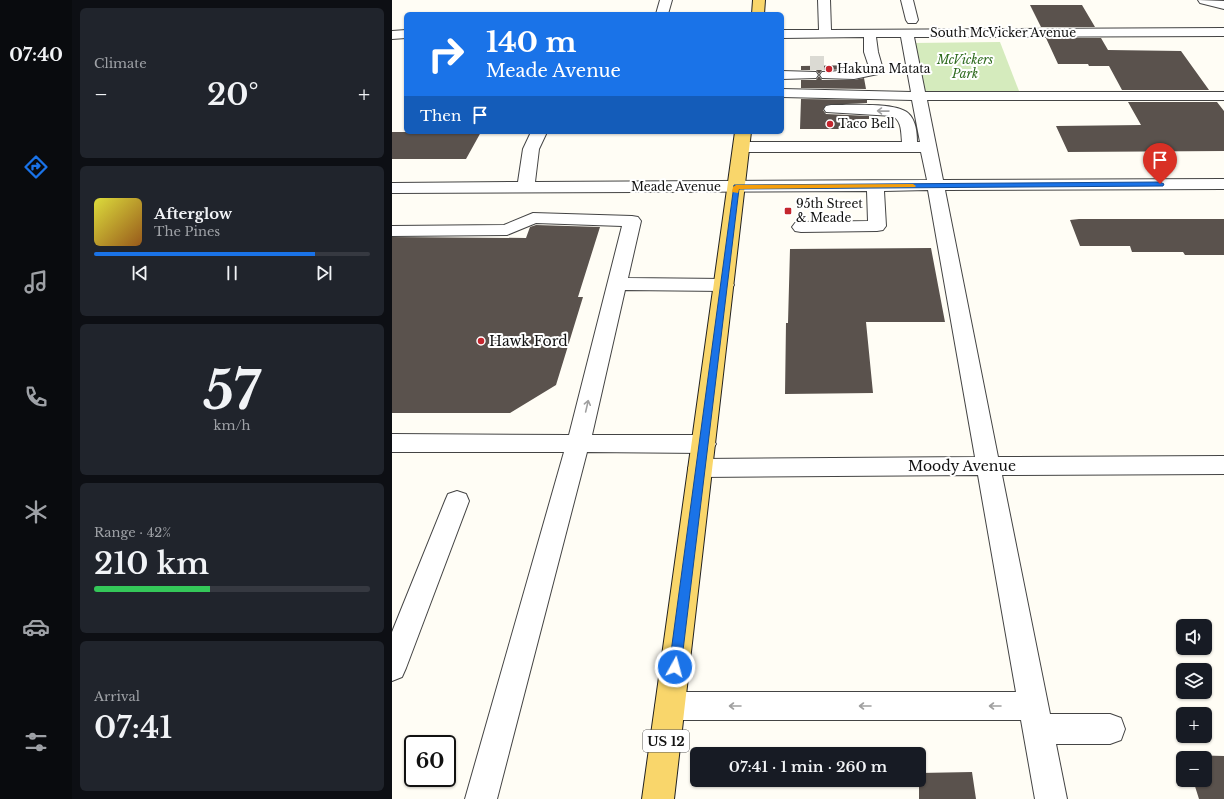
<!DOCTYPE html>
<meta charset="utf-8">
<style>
body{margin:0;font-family:"Libre Baskerville",serif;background:#20242c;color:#f1f3f6;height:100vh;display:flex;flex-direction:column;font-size:15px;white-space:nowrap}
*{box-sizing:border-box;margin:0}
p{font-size:13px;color:#9ea1a6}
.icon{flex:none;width:22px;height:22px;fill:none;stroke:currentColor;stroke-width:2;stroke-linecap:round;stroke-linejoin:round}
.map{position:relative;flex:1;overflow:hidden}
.sheet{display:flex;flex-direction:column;gap:8px;padding:8px;background:#0d0f14;width:320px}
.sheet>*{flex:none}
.guide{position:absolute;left:12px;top:12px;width:380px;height:122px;border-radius:6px;box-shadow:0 1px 3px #0004;background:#1a73e8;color:#fff;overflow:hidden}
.controls{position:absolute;left:784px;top:619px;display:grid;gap:8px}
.controls a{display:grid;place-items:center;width:36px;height:36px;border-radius:6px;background:#171b24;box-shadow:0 1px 3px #0004;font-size:20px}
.speed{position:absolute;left:12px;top:735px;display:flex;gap:8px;font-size:20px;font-weight:700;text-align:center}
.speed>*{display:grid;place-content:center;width:52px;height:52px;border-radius:50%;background:#171b24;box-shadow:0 1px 3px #0004;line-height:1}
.speed .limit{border:2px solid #111;border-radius:6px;background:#fff;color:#111}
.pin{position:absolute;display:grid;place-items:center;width:34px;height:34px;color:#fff;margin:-41px -17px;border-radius:50% 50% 50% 0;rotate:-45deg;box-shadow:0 0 4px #0007}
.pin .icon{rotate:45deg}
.me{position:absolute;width:44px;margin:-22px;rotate:7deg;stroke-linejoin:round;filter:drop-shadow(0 0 3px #0008)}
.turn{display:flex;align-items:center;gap:14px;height:84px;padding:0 16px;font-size:18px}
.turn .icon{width:52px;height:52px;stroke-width:2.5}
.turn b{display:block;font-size:28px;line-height:34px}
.then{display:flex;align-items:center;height:38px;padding:0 16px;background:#0003;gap:8px;font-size:15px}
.big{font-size:30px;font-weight:600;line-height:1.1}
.sheet .tile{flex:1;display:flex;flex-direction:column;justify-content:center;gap:6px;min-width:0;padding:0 14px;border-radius:6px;background:#20242c}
.sheet .dial{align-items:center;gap:0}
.dial b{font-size:52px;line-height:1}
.song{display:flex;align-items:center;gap:12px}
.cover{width:48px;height:48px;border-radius:6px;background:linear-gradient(135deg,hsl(60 70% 55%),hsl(30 70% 35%))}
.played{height:4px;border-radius:2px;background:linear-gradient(90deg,#1a73e8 80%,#363941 80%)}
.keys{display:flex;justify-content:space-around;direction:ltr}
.heat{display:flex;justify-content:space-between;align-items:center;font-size:22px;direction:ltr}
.charge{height:6px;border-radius:3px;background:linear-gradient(90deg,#34c759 42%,#363941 0)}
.trip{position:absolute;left:298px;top:747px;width:236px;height:40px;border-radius:6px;background:#171b24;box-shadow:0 1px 3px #0004;font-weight:600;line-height:40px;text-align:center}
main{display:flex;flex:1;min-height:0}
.tabs{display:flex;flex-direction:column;width:72px;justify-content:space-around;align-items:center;background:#090b0e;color:#9ea1a6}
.tabs .icon{width:28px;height:28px}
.tabs .on{color:#1a73e8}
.tabs b{font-size:18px;color:#f1f3f6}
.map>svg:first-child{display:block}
</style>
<main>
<nav class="tabs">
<b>07:40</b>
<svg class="icon on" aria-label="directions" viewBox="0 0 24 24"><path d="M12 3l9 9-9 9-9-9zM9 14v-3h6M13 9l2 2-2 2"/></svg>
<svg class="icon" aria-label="music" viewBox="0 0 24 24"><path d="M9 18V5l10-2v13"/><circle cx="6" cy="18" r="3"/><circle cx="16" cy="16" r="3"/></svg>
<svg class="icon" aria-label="phone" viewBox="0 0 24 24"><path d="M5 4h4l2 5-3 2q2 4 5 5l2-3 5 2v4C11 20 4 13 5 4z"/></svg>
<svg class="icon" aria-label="climate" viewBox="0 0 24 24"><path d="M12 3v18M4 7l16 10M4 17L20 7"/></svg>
<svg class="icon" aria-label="car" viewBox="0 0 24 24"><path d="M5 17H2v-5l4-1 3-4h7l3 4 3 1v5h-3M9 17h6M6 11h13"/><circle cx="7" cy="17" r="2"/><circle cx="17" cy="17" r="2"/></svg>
<svg class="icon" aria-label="filters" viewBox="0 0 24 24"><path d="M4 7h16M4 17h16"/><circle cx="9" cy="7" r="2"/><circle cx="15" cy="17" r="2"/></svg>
</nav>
<section class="sheet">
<div class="tile"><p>Climate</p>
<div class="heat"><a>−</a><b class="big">20°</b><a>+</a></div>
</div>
<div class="tile">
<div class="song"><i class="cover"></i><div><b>Afterglow</b><p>The Pines</p></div></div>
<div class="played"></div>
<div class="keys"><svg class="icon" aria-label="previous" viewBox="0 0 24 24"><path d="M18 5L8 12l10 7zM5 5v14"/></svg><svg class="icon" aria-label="pause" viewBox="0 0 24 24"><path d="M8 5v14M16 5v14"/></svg><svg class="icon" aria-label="next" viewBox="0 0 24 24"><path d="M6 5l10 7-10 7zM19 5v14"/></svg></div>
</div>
<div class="tile dial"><b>57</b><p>km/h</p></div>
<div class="tile"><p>Range · 42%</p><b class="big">210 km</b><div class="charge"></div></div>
<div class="tile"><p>Arrival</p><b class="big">07:41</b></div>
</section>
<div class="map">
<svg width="832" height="799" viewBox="0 0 832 799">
<rect width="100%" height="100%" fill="#fffdf5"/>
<path fill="#d5ebbd" d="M 608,42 L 627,91 L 530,91 L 520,43 Z"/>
<path fill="#5a524d" d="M 638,5 L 690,5 L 703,27 L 649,27 Z
M 654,38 L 709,38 L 716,50 L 789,51 L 817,90 L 730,90 L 717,66 L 697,66 L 696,64 L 666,64 Z
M 470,65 L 470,68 L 469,69 L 430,70 L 427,74 L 424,70 L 409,70 L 409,66 Z
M 427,76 L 430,80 L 462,80 L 472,78 L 474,89 L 409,88 L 409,80 L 424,80 Z
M 409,99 L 475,100 L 475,103 L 434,105 L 431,110 L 434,114 L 477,116 L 477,119 L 466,119 L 467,129 L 408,129 Z
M 736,102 L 825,102 L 832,111 L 832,151 L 676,152 L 664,126 L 749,125 Z
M 0,132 L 89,132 L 74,159 L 0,159 Z
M 687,219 L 832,219 L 832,255 L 793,255 L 791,252 L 740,252 L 738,246 L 688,246 L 678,220 Z
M 144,225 L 208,227 L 186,297 L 191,297 L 164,385 L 118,413 L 0,413 L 0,237 L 134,238 L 138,227 Z
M 539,248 L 553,322 L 474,322 L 481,393 L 393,394 L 394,323 L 396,323 L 398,249 Z
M 794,755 L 832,756 L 832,799 L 807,799 L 801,780 L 813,780 L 813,758 L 795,758 Z
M 580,772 L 584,799 L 527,799 L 527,773 Z"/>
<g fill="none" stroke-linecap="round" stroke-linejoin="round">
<path stroke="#dbdad3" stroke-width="14" stroke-dasharray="14 6" stroke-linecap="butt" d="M 418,63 L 434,63"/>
<defs>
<path id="minor" d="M 268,0 L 280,0 L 276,14 L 264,14 Z
M 426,0 L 438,0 L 439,30 L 832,28 L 832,36 L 522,37 L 533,92 L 832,92 L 832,100 L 535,100 L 551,180 L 832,179 L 832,189 L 553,190 L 606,457 L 832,456 L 832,474 L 610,475 L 658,714 L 718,714 L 729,718 L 733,729 L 729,740 L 718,744 L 664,744 L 675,799 L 643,799 L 629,720 L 278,720 L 267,716 L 263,706 L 267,696 L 278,692 L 624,692 L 586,475 L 308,477 L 300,474 L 296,468 L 300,462 L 308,459 L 583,457 L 536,190 L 492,191 L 494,226 L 491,230 L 485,231 L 409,232 L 403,231 L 400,227 L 403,223 L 409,222 L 476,221 L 475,191 L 0,193 L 0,183 L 126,182 L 131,149 L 139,132 L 155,132 L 147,149 L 143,182 L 535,180 L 529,152 L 349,152 L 344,150 L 341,147 L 344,144 L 349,142 L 510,142 C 509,132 510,122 501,116 L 434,112 L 432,109 L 434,106 L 439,105 C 456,105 504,102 516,113 C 524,120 525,133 525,142 L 528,142 L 520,100 L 390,97 L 390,89 L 519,92 L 509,37 L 484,37 L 486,52 L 490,66 L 486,74 L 462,79 L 430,78 L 428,75 L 430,72 L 469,70 L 476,68 L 476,64 L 472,52 L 472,37 L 390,38 L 390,30 L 427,30 Z
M 509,0 L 521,0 L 526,20 L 524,23 L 516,23 L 514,20 Z
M 806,0 L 832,1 L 832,9 L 808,3 Z
M 14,30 L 14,38 L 0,39 L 0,31 Z
M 390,71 L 424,72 L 426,75 L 424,78 L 390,79 Z
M 141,213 L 240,216 L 246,217 L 249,221 L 236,278 L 332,279 L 339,281 L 342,285 L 339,289 L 332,291 L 233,290 L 200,435 L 312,435 L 320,438 L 324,444 L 320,450 L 312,453 L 195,452 L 105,799 L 73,799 L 172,452 L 0,452 L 0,434 L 177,435 L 230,226 L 144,223 L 115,235 L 0,236 L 0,226 L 112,225 Z
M 65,491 L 74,494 L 77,501 L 14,668 L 10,677 L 0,681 L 0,632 L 53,501 L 56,494 Z"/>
<path id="major" d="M 361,0 L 373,0 L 372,14 L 360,14 Z
M 343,132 L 359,132 L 282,799 L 250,799 Z"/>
</defs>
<use href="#minor" stroke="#444" stroke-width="2"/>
<use href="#major" stroke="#222" stroke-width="2"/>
<use href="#minor" fill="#fff" fill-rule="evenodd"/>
<use href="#major" fill="#f9d66b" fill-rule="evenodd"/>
</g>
<defs><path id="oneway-shaft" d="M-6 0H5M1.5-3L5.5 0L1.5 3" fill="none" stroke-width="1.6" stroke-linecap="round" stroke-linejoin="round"/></defs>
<g stroke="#a0a0a0">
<use href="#oneway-shaft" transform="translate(491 111) rotate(-179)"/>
<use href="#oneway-shaft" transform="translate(195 406) rotate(-77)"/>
<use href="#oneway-shaft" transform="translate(343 706) rotate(180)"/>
<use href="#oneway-shaft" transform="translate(473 706) rotate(180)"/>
<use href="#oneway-shaft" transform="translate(603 706) rotate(180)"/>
</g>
<path fill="#1a73e8" stroke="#114b97" d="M 768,182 L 772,184 L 771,186 L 347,189 L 289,667 L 287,671 L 283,673 L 279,671 L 277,667 L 342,185 Z"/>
<path fill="#f59e0b" d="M 521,184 L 524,186 L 523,187 L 347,189 L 346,193 L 340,192 L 341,187 L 344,185 Z"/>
<g fill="#c4262e" stroke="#fff" stroke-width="1.5">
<circle cx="437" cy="69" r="4"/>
<circle cx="438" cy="124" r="4"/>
<rect x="392" y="207" width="8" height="8" rx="2"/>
<circle cx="89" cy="341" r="4"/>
</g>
<g text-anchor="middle" stroke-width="4" stroke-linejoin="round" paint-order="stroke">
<g font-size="12" fill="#111" stroke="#fff">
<text x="611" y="37">South McVicker Avenue</text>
<text x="284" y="191">Meade Avenue</text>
</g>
<g font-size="12" font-style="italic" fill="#2f6b1f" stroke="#fff">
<text x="573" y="64">McVickers<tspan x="573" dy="14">Park</tspan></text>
</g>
<g font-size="12" fill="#111" stroke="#fff" text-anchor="start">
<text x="445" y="73">Hakuna Matata</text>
<text x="446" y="128">Taco Bell</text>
<text x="404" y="208">95th Street<tspan x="404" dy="14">&amp; Meade</tspan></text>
</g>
<rect fill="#fff" stroke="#585858" stroke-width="1" x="251" y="730" width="46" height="22" rx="3"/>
<g font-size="13" font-weight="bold" fill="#111">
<text x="274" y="746">US 12</text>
</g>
<g font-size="14" fill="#111" stroke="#fff" text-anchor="start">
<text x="97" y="346">Hawk Ford</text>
</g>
<g font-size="14" fill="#111" stroke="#fff">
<text x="570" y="471">Moody Avenue</text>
</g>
</g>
</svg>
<div class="controls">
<a><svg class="icon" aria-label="sound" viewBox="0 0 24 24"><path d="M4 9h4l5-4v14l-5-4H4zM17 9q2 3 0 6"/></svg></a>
<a><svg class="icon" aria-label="layers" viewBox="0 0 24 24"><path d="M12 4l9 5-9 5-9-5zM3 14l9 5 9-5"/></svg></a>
<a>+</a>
<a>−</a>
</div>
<div class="speed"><div class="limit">60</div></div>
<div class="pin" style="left:768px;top:184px;background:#d93025"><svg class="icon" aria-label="arrive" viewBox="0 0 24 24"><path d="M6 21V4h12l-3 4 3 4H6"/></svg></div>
<svg class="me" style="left:283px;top:667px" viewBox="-20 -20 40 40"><circle r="17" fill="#1a73e8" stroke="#fff" stroke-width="3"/><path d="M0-11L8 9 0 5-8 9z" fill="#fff"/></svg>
<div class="trip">07:41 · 1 min · 260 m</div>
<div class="guide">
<div class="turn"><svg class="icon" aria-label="right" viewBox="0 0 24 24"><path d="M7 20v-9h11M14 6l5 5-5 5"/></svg><div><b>140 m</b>Meade Avenue</div></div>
<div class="then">Then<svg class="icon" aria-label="arrive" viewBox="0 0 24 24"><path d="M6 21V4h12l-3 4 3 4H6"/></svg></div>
</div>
</div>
</main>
